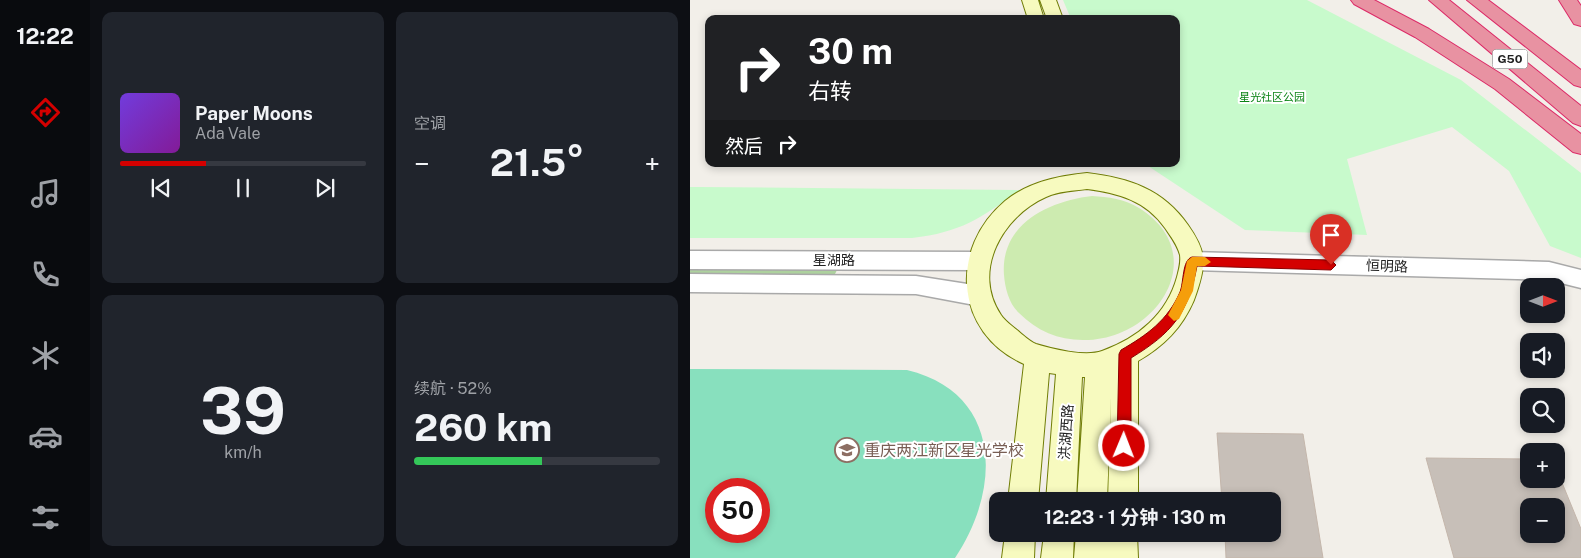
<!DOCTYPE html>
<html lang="zh">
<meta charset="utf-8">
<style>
body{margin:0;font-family:"Public Sans","Noto Sans SC",sans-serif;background:#20242c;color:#f1f3f6;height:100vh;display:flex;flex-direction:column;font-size:19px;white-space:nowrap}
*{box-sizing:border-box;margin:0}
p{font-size:16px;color:#9ea1a6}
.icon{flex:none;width:28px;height:28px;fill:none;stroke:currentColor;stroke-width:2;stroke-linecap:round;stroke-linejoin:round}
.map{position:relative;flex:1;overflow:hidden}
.side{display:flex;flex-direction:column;gap:12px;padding:12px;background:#0d0f14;width:600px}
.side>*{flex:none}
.hud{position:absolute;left:15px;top:15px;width:475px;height:152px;border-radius:10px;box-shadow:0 2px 8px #0003;background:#202124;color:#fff;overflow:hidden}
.needle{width:32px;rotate:90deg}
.tools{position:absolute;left:830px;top:278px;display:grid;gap:10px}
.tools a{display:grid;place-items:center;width:45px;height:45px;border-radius:10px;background:#171b24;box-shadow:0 2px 8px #0003;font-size:25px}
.speed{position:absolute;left:15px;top:478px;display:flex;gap:10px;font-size:25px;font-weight:700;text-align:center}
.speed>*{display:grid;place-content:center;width:65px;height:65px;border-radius:50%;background:#171b24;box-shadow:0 2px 8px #0003;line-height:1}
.speed .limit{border:8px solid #d22;background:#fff;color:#111}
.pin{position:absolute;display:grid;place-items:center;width:42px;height:42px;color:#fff;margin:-51px -21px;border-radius:50% 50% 50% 0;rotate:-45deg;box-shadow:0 0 5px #0007}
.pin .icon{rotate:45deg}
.me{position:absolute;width:55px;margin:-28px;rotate:1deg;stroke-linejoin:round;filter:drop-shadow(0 0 4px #0008)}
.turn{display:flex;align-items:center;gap:18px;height:105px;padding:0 20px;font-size:22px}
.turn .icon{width:65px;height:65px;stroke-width:2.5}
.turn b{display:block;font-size:35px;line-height:42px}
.then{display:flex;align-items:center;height:48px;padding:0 20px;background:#0003;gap:10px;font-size:19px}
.big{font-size:38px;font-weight:700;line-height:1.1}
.side .tile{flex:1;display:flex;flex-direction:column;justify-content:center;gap:8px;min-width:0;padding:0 18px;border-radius:10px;background:#20242c}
.side .dial{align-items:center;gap:0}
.dial b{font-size:65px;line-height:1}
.song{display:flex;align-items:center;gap:15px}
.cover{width:60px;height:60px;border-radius:8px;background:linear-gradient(135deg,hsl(260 70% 55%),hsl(290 70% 35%))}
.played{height:5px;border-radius:2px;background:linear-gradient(90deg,#d40000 35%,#363941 35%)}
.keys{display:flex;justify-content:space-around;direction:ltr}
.heat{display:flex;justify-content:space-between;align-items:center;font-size:28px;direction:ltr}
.charge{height:8px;border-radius:4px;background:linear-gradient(90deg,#34c759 52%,#363941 0)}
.side .tiles{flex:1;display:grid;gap:12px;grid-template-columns:repeat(2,1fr)}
.trip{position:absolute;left:299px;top:492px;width:292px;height:50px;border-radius:10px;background:#171b24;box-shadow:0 2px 8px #0003;font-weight:700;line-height:50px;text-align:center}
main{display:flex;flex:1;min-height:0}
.menu{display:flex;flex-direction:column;width:90px;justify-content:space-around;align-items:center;background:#090b0e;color:#9ea1a6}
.menu .icon{width:35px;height:35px}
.menu .active{color:#d40000}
.menu b{font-size:22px;color:#f1f3f6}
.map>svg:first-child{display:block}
</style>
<main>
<nav class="menu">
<b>12:22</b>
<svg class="icon active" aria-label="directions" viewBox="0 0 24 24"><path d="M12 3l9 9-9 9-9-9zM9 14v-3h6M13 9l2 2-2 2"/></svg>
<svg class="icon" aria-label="music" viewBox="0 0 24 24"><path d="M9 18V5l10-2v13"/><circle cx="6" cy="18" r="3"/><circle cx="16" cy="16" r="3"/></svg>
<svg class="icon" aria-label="phone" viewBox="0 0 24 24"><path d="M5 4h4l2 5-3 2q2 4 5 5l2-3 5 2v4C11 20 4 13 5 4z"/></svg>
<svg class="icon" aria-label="climate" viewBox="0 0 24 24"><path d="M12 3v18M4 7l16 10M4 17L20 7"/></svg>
<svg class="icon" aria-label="car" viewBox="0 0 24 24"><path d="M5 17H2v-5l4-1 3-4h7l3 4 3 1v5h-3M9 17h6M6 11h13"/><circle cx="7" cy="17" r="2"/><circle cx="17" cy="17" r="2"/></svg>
<svg class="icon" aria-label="filters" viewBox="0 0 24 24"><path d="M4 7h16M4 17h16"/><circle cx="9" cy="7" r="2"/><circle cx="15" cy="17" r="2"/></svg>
</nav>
<section class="side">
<div class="tiles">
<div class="tile">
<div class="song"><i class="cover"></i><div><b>Paper Moons</b><p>Ada Vale</p></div></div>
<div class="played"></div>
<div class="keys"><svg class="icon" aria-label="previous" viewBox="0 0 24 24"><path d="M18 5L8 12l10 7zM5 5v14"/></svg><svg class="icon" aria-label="pause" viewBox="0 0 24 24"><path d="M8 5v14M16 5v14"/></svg><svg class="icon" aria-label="next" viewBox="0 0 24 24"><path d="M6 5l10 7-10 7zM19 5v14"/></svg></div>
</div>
<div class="tile"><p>空调</p>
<div class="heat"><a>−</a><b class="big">21.5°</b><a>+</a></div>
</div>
<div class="tile dial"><b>39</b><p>km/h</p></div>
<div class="tile"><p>续航 · 52%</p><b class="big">260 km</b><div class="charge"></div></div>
</div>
</section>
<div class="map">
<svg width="891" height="558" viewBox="0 0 891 558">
<rect width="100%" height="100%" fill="#f2efe9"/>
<path fill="#cdebb0" d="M 402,196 C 418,197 435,199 449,208 C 523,254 467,341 393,340 C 368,340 347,331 329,313 C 319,304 315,288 314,275 C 310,224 359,201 402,196 Z"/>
<path fill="#add19e" d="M 0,269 L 147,270 L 143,278 L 0,277 Z"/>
<path fill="#c8facc" d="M 373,0 L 617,0 L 771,80 L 891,173 L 891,258 L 860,246 L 819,171 L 762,127 L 657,159 L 677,235 L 555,230 L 455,164 L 486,164 L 486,19 L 381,19 Z
M 0,187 L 10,187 L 330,190 C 291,218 272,232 222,238 L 0,238 Z"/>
<path fill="#88e0be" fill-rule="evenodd" d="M 0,369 L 217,370 C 312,393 312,488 265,558 L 0,558 ZM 26,489 L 69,489 L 69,531 L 26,531 Z"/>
<path fill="#c7bfb8" stroke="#c4b6ab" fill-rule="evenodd" d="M 527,433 L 613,434 L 633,558 L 536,558 L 535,534 L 582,534 L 582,501 L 532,501 Z
M 736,458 L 839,459 L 839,479 L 866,479 L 866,468 L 891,529 L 891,558 L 764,558 ZM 839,506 L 866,506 L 866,534 L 839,534 Z"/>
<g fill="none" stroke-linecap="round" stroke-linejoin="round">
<defs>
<path id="tertiary" d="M 0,251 L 288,252 L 295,255 L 298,261 L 295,267 L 288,270 L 0,269 Z
M 502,252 L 859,262 L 891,270 L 891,288 L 859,280 L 502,270 L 495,267 L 492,261 L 495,255 Z
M 0,274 L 226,276 L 290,286 L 298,289 L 301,296 L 298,303 L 290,306 L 226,294 L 0,292 Z"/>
<path id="secondary" d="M 332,0 L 348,0 L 354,19 L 338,19 Z
M 350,0 L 366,0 L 373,19 L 357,19 Z
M 397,173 C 439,178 473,189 498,225 C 505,235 513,248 513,260 C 514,272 508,289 504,300 C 492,328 474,346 448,361 L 448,501 L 418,501 L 421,397 L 417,501 L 387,501 L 395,377 L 392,377 L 386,501 L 356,501 L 366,374 L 359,373 L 348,501 L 318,501 L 334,364 C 264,333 259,248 315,201 C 338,182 368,176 397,173 ZM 397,189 C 429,193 456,201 475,228 C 481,237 487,244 490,255 C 491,263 489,269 487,277 C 477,314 448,338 412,351 C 395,357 362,349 346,344 C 339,341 333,335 327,330 C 322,326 315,321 311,315 C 281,271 313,216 356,197 C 369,191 383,191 397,189 Z
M 315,534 L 345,534 L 344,558 L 312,558 Z
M 354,534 L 384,534 L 383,558 L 351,558 Z
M 386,534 L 447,534 L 448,558 L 416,558 L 416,534 L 416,558 L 384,558 Z"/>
<path id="motorway" d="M 661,0 L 684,0 L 739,29 L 819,79 L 891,134 L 891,154 L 883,152 L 805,89 L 725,37 L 664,4 Z
M 739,0 L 759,0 L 891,106 L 891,126 L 883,123 Z
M 777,0 L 798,0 L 891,70 L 891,87 L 884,85 Z
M 869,0 L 887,0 L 891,6 L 891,26 L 884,24 Z"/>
</defs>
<use href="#tertiary" stroke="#a9a9a9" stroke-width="3"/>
<use href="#secondary" stroke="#707d05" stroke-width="2"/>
<use href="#motorway" stroke="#dc2a67" stroke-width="2"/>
<use href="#tertiary" fill="#fff" fill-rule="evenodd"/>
<use href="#secondary" fill="#f7fabf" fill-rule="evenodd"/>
<use href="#motorway" fill="#e892a2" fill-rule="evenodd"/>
</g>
<path fill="#d40000" stroke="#8a0000" d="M 502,257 L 641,260 L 646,265 L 641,270 L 507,266 C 498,314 482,333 441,358 L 441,446 L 439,451 L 434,453 L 429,451 L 427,446 L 429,354 L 431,350 C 457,335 478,320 490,292 C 494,282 492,260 502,257 Z"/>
<path fill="#f59e0b" d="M 502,257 L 515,257 L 521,262 L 515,266 L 507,266 L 503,291 L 489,319 L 484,321 L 478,315 L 491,290 L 497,261 Z"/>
<defs>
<symbol id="school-ring" viewBox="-11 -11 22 22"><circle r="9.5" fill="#fff" stroke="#8d6e63" stroke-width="1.5"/><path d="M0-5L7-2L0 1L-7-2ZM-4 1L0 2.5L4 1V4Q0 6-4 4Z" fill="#8d6e63"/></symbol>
</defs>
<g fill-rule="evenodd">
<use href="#school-ring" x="143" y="436" width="28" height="28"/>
</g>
<g text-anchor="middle" stroke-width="4" stroke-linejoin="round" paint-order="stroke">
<g font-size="11" fill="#0c8416" stroke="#fff">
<text x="582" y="101">星光社区公园</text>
</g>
<rect fill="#fff" stroke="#646464" stroke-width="1" x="802.5" y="49.5" width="35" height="19" rx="4"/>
<g font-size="12" font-weight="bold" fill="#222">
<text x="820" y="63">G50</text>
</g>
<g font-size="14" fill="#222" stroke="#fff">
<text x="144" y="265">星湖路</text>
<text transform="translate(697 266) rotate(2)" y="5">恒明路</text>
<text transform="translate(376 432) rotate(-86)" y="5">洪湖西路</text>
</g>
<g font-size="16" fill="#785e54" stroke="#fff" text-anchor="start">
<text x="174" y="456">重庆两江新区星光学校</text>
</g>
</g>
</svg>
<div class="tools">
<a><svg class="needle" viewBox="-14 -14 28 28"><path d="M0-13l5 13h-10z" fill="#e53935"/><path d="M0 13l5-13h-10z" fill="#9ea1a6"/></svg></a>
<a><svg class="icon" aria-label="sound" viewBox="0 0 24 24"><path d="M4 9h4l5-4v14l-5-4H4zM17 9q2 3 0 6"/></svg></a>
<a><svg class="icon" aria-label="search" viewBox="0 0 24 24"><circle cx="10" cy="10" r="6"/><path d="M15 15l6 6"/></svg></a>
<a>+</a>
<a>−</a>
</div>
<div class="speed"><div class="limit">50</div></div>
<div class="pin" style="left:641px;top:265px;background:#d93025"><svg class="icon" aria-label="arrive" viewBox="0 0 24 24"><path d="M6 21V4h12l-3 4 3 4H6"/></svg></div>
<svg class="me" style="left:434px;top:446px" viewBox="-20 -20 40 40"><circle r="17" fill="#d40000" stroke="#fff" stroke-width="3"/><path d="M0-11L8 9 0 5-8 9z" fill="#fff"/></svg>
<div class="trip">12:23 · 1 分钟 · 130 m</div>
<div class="hud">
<div class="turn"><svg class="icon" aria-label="right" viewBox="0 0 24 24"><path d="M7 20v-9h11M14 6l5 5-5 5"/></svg><div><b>30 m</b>右转</div></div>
<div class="then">然后<svg class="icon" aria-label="right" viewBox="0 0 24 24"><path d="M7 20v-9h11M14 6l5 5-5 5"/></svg></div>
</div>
</div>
</main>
